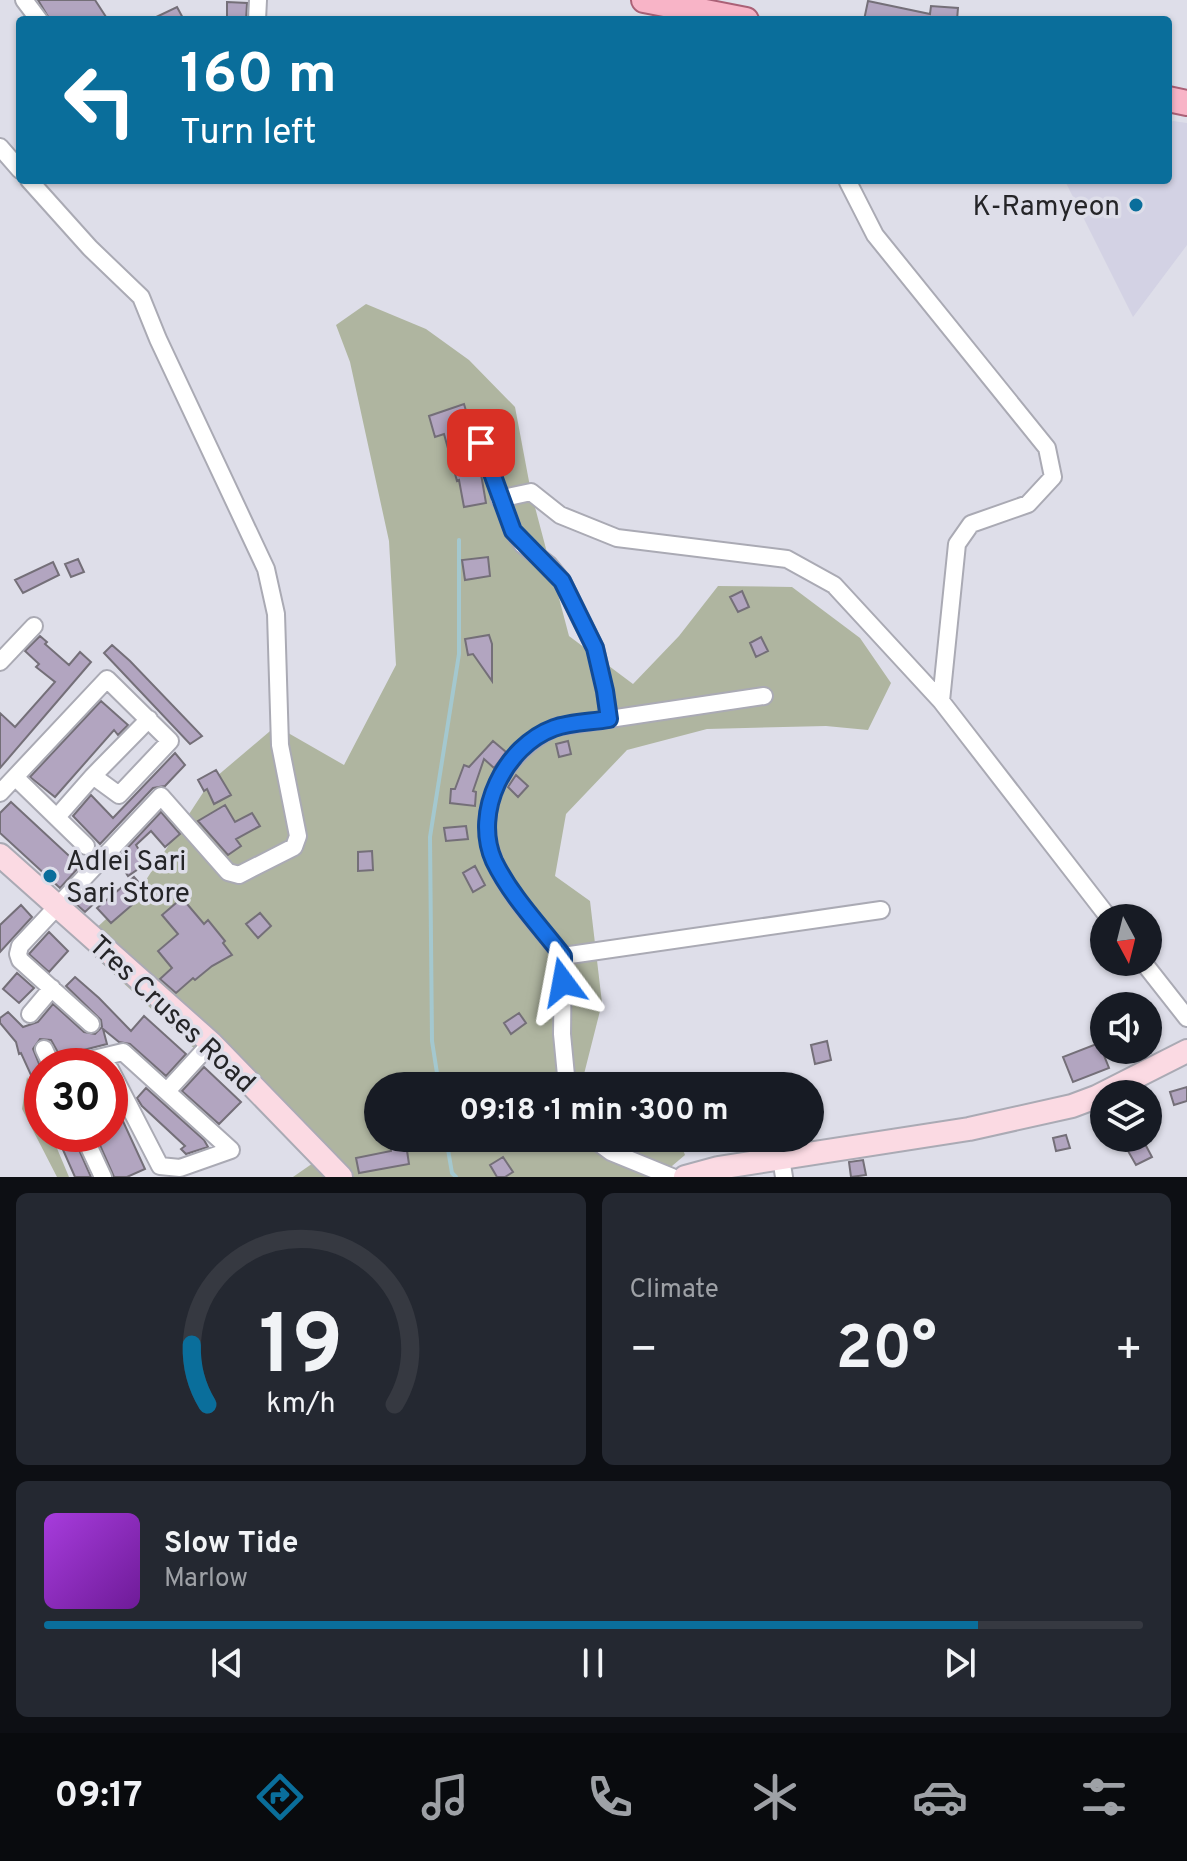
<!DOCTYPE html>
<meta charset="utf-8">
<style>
body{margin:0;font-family:Overpass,sans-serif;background:#242831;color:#f1f3f6;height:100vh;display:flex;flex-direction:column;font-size:30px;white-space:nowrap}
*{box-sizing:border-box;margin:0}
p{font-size:26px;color:#9ea1a6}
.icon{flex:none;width:44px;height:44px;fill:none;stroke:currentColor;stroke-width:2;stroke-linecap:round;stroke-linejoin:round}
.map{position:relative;height:1177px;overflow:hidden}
.details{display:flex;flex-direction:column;gap:16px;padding:16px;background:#0d0f14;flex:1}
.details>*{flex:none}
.banner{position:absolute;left:16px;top:16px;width:1156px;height:168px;border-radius:8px;box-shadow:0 2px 6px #0004;background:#0a6e9b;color:#fff;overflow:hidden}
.needle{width:52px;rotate:173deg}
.fabs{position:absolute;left:1090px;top:904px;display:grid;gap:16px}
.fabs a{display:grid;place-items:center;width:72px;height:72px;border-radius:50%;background:#171b24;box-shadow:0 2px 6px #0004;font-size:40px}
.speed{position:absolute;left:24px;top:1048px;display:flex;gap:16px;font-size:40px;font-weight:700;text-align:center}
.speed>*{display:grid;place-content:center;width:104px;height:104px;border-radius:50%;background:#171b24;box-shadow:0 2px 6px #0004;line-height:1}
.speed .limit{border:12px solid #d22;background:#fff;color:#111}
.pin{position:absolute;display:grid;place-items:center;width:68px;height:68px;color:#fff;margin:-34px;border-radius:16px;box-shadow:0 4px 12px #0006}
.me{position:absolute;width:88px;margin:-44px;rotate:347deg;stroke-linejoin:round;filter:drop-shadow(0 0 6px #0008)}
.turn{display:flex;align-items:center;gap:28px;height:168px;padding:0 32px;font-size:36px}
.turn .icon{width:104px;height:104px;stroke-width:2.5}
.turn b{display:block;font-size:56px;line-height:68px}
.big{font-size:60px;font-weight:700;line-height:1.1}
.details .tile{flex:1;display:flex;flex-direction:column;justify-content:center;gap:12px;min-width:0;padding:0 28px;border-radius:12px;background:#242831}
.details .dial{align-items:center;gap:0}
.dial svg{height:208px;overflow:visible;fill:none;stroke:#363941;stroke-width:7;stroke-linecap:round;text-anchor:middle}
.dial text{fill:#f1f3f6;stroke:none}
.song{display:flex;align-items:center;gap:24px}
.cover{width:96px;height:96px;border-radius:12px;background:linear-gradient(135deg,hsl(280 70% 55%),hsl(280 70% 35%))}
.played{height:8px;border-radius:4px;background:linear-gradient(90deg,#0a6e9b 85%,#363941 85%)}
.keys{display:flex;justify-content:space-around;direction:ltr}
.heat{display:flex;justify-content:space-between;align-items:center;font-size:44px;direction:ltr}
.details .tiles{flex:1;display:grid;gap:16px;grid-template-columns:1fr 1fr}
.tile:last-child{grid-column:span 2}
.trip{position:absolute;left:364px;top:1072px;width:460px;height:80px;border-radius:40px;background:#171b24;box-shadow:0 2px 6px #0004;font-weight:700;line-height:80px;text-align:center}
.tabs{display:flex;height:128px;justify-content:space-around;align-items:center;background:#090b0e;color:#9ea1a6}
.tabs .icon{width:56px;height:56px}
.tabs .current{color:#0a6e9b}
.tabs b{font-size:36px;color:#f1f3f6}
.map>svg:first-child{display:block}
</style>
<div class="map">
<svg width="1187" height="1177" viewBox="0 0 1187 1177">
<rect width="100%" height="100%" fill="#dedee9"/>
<path fill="#d3d2e4" d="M 1173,121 L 1187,123 L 1187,245 L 1133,317 L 1065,181 L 1168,180 L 1168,124 Z"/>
<path fill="#afb5a0" d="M 366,304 L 426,329 L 469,360 L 515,407 L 531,492 L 569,636 L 633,684 L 679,636 L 718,586 L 792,587 L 860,638 L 891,683 L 868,730 L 826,726 L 707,729 L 627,750 L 566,814 L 555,876 L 590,901 L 602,1003 L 581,1086 L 378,1086 L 378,1138 L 661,1138 L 681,1145 L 685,1155 L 659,1177 L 293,1177 L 316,1161 L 80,943 L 142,886 L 210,782 L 276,726 L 344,765 L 396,665 L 389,541 L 350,362 L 336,325 Z
M 27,1077 L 42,1112 L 42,1134 L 51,1134 L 69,1177 L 57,1177 L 22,1109 Z"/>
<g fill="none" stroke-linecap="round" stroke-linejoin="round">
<path stroke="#a4c8cf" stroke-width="4" d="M 439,1086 L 432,1041 L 430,837 L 459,654 L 459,540
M 446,1138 L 452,1173 L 456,1177"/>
</g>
<path fill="#b2a5c0" stroke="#746f78" stroke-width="2" d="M 38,0 L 95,0 L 108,20 L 50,20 Z
M 868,1 L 930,14 L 931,6 L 958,8 L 957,20 L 864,20 Z
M 227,2 L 247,3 L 246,20 L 227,20 Z
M 177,7 L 184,20 L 150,20 Z
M 464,404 L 473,435 L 471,447 L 481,474 L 486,503 L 464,507 L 459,480 L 457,481 L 444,434 L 435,437 L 429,416 Z
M 488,557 L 490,576 L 465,580 L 462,560 Z
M 78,559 L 84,572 L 71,577 L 65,564 Z
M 53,562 L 59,575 L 23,593 L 15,580 Z
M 742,591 L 749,607 L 738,612 L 730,597 Z
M 489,635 L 492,644 L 492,681 L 473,654 L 468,655 L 465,639 Z
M 40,636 L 47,642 L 45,644 L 69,665 L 80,652 L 91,662 L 0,768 L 0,713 L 15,727 L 55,682 L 36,667 L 39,664 L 25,651 Z
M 761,637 L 768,651 L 756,657 L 750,643 Z
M 112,645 L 130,661 L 202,736 L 190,744 L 104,653 Z
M 101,701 L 128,725 L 118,735 L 114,730 L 55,797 L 30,777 Z
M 493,741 L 506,752 L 494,768 L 484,759 L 473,791 L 476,792 L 475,806 L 450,803 L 451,789 L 455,789 L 464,765 L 469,767 Z
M 568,741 L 571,754 L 559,757 L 556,744 Z
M 175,753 L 185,765 L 165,786 L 153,788 L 100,844 L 73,816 L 91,795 L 113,818 Z
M 216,770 L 231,795 L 214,804 L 207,789 L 204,791 L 198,780 Z
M 516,775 L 528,786 L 518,797 L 508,787 Z
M 11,802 L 80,866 L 60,888 L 0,833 L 0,813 Z
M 225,805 L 235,822 L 252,813 L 260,826 L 236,839 L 241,846 L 228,855 L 198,821 Z
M 161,812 L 180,834 L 165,847 L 151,831 L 136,845 L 147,863 L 128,876 L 117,859 Z
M 466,826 L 468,839 L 446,841 L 444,828 Z
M 372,851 L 373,870 L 358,871 L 358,852 Z
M 475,866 L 485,885 L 473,892 L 463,873 Z
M 134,877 L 147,892 L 111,923 L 97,908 Z
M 91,887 L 101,897 L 85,912 L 75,903 Z
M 182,898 L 204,924 L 208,920 L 225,941 L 223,943 L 232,955 L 212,966 L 195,980 L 193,978 L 176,993 L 160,979 L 172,968 L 158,951 L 178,934 L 162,915 Z
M 21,905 L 32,917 L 0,952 L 0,925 Z
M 260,913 L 271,926 L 258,938 L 246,924 Z
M 49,932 L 68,951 L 49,972 L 29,954 Z
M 17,973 L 34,988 L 19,1003 L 3,989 Z
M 75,977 L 99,998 L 131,1031 L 144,1016 L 186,1054 L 166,1076 L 130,1044 L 119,1042 L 103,1029 L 107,1044 L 60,1056 L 51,1040 L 40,1039 L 33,1049 L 42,1071 L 42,1099 L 21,1053 L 19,1054 L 16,1042 L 0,1023 L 0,1018 L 8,1012 L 23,1027 L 38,1022 L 53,1004 L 84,1032 L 95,1034 L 102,1027 L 101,1020 L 66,986 Z
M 519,1013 L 526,1023 L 511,1034 L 504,1023 Z
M 827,1041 L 831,1060 L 815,1064 L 811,1045 Z
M 1099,1043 L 1109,1068 L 1073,1082 L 1063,1057 Z
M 204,1067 L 241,1102 L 219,1124 L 182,1091 Z
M 1187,1087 L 1187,1101 L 1174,1105 L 1170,1092 Z
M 146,1088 L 204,1140 L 208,1147 L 186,1154 L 181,1149 L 185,1146 L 142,1106 L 137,1098 Z
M 110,1093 L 145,1169 L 127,1177 L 114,1177 L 95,1134 L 110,1134 Z
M 56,1134 L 72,1134 L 91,1177 L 75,1177 Z
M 1066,1135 L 1070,1148 L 1056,1151 L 1053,1138 Z
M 1144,1142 L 1152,1157 L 1136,1165 L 1128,1151 Z
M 406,1144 L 409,1164 L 359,1173 L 356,1158 L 391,1151 L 391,1147 Z
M 503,1157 L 513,1172 L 505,1177 L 497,1177 L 490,1165 Z
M 863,1160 L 866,1175 L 851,1177 L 849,1162 Z"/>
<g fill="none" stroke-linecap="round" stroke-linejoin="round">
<defs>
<path id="minor" d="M 24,0 L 39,20
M 257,20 L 258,0
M 0,147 L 20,170
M 29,180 L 90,248 L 141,297 L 158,339 L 266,569 L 276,614 L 280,745 L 298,836 L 294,847 L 239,875 L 228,872 L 161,796 L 20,946 L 18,954 L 20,960 L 91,1024
M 850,180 L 848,182 L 875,235 L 1047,448 L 1053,477 L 1028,504 L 971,524 L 957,544 L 941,701
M 481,443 L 513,531 L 523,545 L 549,565 L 562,581 L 595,648 L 605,691 L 609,719
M 499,499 L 531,492 L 560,515 L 617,538 L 787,559 L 834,585 L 941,701 L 1109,918
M 0,662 L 34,626
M 15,777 L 86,846
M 0,793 L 107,679 L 170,741 L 119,795 L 93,776
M 57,817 L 93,776 L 149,719
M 563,956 L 881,910
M 1143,962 L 1187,1018
M 30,1014 L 52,988
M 44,1049 L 52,1066
M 64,1066 L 123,1052 L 231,1150 L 180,1168 L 160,1166 L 110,1069
M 567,1086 L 562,1034 L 563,956 C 539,926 509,896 494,860 C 471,806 508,750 556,727 L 764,696
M 167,1091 L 211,1043
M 83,1134 L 103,1177
M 592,1138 L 611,1152 L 672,1177
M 781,1158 L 784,1177"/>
<path id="secondary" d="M 0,855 L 211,1043 L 341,1177
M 685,1177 L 718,1168 L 969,1129 L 1072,1106 L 1096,1097 L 1187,1051"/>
<path id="primary" d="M 644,0 L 746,20
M 1168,99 L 1187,103"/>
</defs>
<use href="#minor" stroke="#aaaab4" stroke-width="20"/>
<use href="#secondary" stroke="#aaaab4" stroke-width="26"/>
<use href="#primary" stroke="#ab6177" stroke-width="28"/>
<use href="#minor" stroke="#fff" stroke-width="16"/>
<use href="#secondary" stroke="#fbdae3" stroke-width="22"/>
<use href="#primary" stroke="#f8b4c7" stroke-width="24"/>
</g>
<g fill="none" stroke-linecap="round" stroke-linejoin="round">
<defs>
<path id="route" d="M 481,443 L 513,531 L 562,581 L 595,648 L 605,691 L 609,719 C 591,722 570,722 554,728 C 505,746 472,812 494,861 C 511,896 539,925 563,956 L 563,982"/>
</defs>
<use href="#route" stroke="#114b97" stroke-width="20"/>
<use href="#route" stroke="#1a73e8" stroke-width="14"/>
</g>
<g fill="#0a6e9b" stroke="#dedee9" stroke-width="3">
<circle cx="1136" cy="205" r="8"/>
<circle cx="50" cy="876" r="8"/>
</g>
<g text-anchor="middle" stroke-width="7" stroke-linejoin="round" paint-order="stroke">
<g font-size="28" fill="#252528" stroke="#dedee9" text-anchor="end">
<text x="1120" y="215">K-Ramyeon</text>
<text x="66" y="870" text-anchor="start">Adlei Sari<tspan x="66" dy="32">Sari Store</tspan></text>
</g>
<g font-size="28" fill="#252528" stroke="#dedee9">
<text transform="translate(173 1013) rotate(43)" y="10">Tres Cruses Road</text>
</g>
</g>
</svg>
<div class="fabs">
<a><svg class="needle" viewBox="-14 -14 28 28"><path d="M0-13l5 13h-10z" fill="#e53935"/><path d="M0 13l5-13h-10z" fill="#9ea1a6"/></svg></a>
<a><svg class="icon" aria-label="sound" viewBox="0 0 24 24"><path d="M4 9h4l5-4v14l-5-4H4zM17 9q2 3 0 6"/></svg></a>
<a><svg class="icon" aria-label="layers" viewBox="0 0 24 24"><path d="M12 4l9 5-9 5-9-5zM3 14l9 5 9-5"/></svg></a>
</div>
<div class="speed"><div class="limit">30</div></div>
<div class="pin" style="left:481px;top:443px;background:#d93025"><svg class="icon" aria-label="arrive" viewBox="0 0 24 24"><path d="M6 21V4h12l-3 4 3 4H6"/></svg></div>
<svg class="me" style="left:563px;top:982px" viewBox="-20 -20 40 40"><path d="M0-17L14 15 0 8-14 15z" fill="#1a73e8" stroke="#fff" stroke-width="4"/></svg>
<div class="trip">09:18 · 1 min · 300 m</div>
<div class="banner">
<div class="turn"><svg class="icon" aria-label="left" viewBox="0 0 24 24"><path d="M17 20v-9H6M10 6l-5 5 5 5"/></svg><div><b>160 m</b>Turn left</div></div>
</div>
</div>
<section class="details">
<div class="tiles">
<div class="tile dial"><svg viewBox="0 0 100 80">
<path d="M14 69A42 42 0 1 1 86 69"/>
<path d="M14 69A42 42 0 0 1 8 46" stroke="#0a6e9b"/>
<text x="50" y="56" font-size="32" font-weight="700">19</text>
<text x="50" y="72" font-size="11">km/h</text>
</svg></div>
<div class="tile"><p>Climate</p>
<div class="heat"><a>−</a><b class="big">20°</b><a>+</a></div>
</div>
<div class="tile">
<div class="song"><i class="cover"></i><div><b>Slow Tide</b><p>Marlow</p></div></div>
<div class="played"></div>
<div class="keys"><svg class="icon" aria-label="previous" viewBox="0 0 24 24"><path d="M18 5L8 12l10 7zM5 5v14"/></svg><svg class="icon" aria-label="pause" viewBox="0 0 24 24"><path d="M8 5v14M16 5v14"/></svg><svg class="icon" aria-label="next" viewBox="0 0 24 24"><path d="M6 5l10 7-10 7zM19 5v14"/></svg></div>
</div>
</div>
</section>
<nav class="tabs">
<b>09:17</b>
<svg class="icon current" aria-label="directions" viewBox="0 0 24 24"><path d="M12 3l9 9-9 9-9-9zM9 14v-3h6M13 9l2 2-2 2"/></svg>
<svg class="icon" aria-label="music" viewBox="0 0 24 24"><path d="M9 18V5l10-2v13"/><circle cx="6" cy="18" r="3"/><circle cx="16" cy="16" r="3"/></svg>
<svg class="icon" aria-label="phone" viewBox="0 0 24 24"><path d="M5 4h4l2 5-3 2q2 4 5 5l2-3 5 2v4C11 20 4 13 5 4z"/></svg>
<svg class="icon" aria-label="climate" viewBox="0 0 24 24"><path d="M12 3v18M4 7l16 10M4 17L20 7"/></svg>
<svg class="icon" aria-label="car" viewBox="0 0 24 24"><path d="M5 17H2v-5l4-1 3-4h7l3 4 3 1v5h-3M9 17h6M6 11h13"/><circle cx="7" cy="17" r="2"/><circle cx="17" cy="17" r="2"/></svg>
<svg class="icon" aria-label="filters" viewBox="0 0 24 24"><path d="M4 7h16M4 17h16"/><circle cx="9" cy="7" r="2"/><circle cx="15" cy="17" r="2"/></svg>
</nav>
